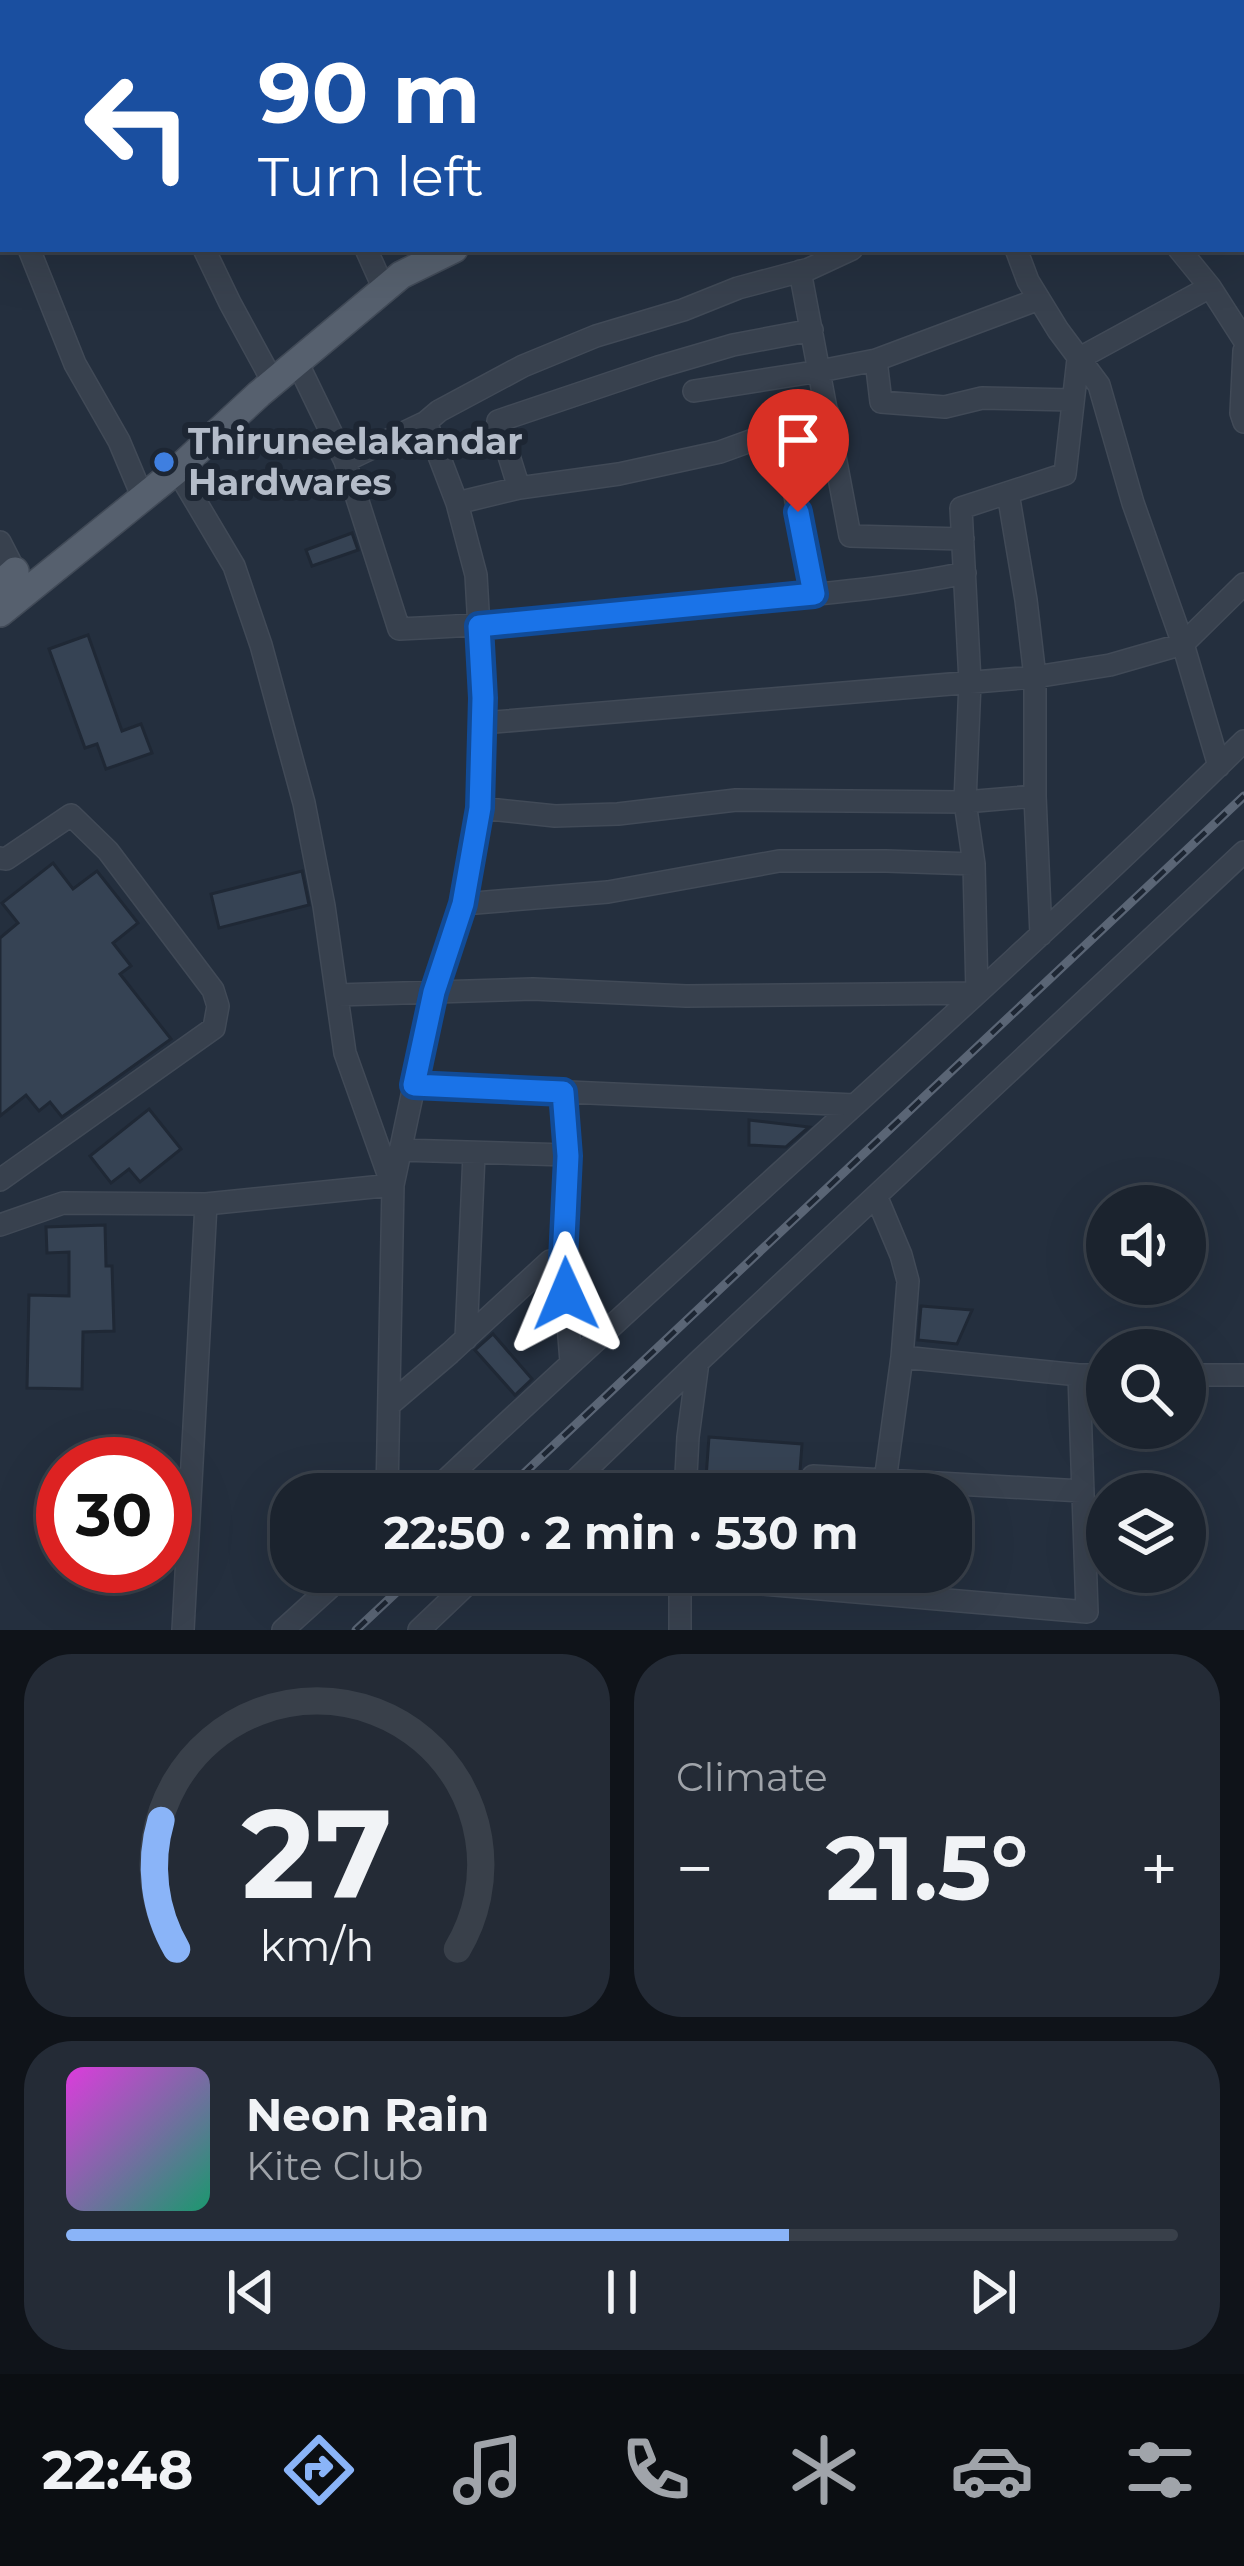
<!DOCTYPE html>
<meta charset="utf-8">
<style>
body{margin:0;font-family:Montserrat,sans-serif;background:#242b36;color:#f1f3f6;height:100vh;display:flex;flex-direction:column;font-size:45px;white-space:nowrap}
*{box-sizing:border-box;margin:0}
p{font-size:39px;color:#a0a4aa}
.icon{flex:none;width:66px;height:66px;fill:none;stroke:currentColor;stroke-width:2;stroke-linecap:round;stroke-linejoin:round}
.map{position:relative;height:1630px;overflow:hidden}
.panel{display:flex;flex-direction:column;gap:24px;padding:24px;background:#0f1319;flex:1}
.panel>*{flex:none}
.hud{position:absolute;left:0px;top:0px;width:1245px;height:252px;box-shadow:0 12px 48px #0002,0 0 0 3px #39404a;background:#1a4fa0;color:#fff;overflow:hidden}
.controls{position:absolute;left:1086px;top:1185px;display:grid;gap:24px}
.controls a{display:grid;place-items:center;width:120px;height:120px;border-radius:50%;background:#1b232e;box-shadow:0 12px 48px #0002,0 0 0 3px #39404a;font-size:60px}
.speed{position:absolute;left:36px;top:1437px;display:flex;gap:24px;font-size:60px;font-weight:700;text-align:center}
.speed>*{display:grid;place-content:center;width:156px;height:156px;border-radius:50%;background:#1b232e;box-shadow:0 12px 48px #0002,0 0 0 3px #39404a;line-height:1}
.speed .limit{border:18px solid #d22;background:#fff;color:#111}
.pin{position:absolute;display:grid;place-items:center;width:102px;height:102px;color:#fff;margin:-123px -51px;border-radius:50% 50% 50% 0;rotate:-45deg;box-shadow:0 0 12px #0007}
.pin .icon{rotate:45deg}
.me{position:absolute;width:132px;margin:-66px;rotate:359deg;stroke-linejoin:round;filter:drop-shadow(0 0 9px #0008)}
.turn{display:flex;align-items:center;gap:42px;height:252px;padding:0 60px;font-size:54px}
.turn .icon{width:156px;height:156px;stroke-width:2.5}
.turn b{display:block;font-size:84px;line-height:102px}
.big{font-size:90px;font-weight:700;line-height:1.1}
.panel .card{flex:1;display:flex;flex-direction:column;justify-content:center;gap:18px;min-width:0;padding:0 42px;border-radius:48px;background:#242b36}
.panel .dial{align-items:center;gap:0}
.dial svg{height:312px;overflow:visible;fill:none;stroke:#39404a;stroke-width:7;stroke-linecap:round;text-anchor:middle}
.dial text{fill:#f1f3f6;stroke:none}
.song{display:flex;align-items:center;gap:36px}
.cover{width:144px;height:144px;border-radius:18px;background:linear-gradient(135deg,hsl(300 70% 55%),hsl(160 70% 35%))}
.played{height:12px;border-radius:6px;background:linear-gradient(90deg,#8ab4f8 65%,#39404a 65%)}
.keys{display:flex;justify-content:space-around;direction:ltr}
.heat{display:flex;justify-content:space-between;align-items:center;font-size:66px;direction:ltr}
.panel .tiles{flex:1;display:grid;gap:24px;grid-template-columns:1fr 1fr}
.card:last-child{grid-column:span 2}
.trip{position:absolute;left:270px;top:1473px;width:702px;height:120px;border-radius:48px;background:#1b232e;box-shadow:0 12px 48px #0002,0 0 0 3px #39404a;font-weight:700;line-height:120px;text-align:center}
.tabs{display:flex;height:192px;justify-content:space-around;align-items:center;background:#0b0e12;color:#a0a4aa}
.tabs .icon{width:84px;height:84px}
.tabs .selected{color:#8ab4f8}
.tabs b{font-size:54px;color:#f1f3f6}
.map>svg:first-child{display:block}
</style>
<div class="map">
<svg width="1244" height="1630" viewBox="0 0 1244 1630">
<rect width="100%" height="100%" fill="#242f3e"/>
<path fill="#364354" stroke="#1f2835" stroke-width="3" d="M 352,533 L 358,550 L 312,566 L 306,550 Z
M 88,635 L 122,731 L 141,724 L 152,753 L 106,769 L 97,744 L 85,748 L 49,649 Z
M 53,863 L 73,889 L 97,871 L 138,923 L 113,943 L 131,966 L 120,974 L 171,1039 L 62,1117 L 50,1102 L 39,1111 L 26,1095 L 0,1116 L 0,938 L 18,923 L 2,903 Z
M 302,871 L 309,905 L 219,928 L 211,894 Z
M 149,1109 L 181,1149 L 140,1182 L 129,1169 L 111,1183 L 90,1156 Z
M 749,1120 L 809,1127 L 786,1147 L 749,1145 Z
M 105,1225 L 106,1266 L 112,1266 L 114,1331 L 83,1332 L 82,1389 L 27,1388 L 29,1295 L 69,1296 L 69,1252 L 47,1253 L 46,1227 Z
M 921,1306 L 972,1310 L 957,1344 L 918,1340 Z
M 493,1334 L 532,1379 L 515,1395 L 475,1350 Z
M 709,1437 L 802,1444 L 799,1484 L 706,1478 Z"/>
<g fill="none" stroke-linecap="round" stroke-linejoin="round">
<defs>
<path id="minor" d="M 83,0 L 85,3
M 269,0 L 270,3
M 436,0 L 436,3
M 605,0 L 606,3
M 761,0 L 763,3
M 909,0 L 910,3
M 1060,0 L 1061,3
M 1200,0 L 1201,3
M 1242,47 L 1244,46
M 0,179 L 3,186
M 29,249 L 75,364 L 119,441 L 143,498
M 204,249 L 230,303 L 273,382
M 366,249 L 384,289
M 1016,249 L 1028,281 L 1058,330 L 1099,385 L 1133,503 L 1183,644 L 1219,766
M 1179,249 L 1210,287 L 1244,340
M 800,271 L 850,536 L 963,539
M 1244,351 L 1241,413 L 1244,422
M 876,360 L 881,402 L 945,407 L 982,398 L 1073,400
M 297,362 L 345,461 L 426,422 L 439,411 L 523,366 L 596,336 L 683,310 L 738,288 L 809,269 L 852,249
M 694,391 L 820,371 L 876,360 L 1039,299
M 783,430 L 813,594
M 345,461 L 399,629 C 512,624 625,613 737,602 C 813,594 890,589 965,573
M 177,470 L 234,566 L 261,645 L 304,803 L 324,906 L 345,1053 L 392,1185
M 519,488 L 498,421 L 658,367 L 733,345 L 812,330
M 1008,493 L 1026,600 L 1035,677 L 1035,796 L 1041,935
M 457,503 L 519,488 L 619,474 L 720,452 L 828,413
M 0,542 L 20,581
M 482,723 L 1035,677 L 1110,665 L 1183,644 L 1244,584
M 480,808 L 555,816 L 618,814 L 736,800 L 965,802 L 1035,796
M 0,858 L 6,859 L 71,815 L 108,851 L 213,990 L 218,1006 L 214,1028 L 0,1180
M 463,904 L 608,892 L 779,861 L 886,861 L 974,864
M 337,995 L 533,989 L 686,996 L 977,993 L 974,864 L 965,802 L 970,682 L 961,508 L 1065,474 L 1078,359 L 1210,287
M 414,1085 L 855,1105
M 563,1092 L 568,1155 L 563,1260 L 571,1362
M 400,1150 L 568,1155
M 877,1198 L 901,1255 L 908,1281 L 902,1357 L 1079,1375 L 1107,1375
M 0,1225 L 63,1203 L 206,1204 L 393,1185
M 466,1339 L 474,1154
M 1185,1375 L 1244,1375
M 389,1405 L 450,1353 L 550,1261 L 563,1260
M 813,1476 L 1082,1491
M 885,1481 L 902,1357
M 387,1494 L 393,1185 L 434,992 L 463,904 L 480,808 L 483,698 L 476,575 L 457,503 L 426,422
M 431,1494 C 699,1240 980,1000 1244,741
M 561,1494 L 698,1362 L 1244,852
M 685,1494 L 688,1437 L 698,1362
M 680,1577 L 1087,1612 L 1079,1375
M 183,1630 L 206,1204
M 283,1630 L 347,1572
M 419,1630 L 480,1572
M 680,1630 L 680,1572"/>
<path id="major" d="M 958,3 L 962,0
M 0,584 L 15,571
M 0,613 L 177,470 L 259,394 L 401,275 L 454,249"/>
</defs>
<use href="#minor" stroke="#414a57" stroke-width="24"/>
<use href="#major" stroke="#414a57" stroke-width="30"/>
<use href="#minor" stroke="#38414e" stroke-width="21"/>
<use href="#major" stroke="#56606e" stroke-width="27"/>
<defs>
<path id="rail" d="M 502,1494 L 1244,796
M 356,1630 L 418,1572"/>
</defs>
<use href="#rail" stroke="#5a6575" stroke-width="9"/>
<use href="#rail" stroke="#1d2633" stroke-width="4.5" stroke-dasharray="14" stroke-linecap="butt"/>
</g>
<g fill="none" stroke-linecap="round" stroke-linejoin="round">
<defs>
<path id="route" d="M 566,1294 L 563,1260 L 568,1156 L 563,1092 L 414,1085 L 434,992 L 463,904 L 480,808 L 483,698 L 479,626 L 814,594 L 798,512"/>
</defs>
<use href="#route" stroke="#114b97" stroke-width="30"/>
<use href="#route" stroke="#1a73e8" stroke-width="21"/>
</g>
<circle fill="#3f7fe0" stroke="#1d2633" stroke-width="4.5" cx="164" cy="462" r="12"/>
<g text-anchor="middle" stroke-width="12" stroke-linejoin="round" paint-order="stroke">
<g font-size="36" font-weight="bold" fill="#b4bcc9" stroke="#1d2633" text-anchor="start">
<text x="188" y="454">Thiruneelakandar<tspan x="188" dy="41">Hardwares</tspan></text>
</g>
</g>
</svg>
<div class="controls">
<a><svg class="icon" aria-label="sound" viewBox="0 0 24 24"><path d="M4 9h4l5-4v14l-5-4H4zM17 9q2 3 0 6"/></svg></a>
<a><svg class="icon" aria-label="search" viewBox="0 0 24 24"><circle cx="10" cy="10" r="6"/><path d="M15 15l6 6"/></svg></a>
<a><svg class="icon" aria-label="layers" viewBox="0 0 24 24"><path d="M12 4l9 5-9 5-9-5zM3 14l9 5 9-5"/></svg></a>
</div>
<div class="speed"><div class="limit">30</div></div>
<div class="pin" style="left:798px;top:512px;background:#d93025"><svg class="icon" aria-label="arrive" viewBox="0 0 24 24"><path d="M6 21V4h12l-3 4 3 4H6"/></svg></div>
<svg class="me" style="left:566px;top:1294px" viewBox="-20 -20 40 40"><path d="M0-17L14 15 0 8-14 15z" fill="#1a73e8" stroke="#fff" stroke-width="4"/></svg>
<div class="trip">22:50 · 2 min · 530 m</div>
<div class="hud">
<div class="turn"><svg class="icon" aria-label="left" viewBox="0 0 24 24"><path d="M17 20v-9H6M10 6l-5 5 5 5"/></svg><div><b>90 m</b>Turn left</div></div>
</div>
</div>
<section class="panel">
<div class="tiles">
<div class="card dial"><svg viewBox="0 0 100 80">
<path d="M14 69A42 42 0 1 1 86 69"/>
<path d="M14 69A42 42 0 0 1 10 36" stroke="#8ab4f8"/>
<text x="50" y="56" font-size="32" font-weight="700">27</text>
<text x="50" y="72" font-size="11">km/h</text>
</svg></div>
<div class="card"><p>Climate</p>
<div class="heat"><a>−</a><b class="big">21.5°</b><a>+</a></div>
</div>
<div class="card">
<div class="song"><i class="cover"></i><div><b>Neon Rain</b><p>Kite Club</p></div></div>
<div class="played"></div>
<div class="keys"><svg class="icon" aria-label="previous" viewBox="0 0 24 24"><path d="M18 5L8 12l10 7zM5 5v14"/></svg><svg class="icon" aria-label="pause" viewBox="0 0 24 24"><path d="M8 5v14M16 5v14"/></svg><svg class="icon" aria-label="next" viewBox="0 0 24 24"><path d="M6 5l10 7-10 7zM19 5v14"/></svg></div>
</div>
</div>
</section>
<nav class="tabs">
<b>22:48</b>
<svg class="icon selected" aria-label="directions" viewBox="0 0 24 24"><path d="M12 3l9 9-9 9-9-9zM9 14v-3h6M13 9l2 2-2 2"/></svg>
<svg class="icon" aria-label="music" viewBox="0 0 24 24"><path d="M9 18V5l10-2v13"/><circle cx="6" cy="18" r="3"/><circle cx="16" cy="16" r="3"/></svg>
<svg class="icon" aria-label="phone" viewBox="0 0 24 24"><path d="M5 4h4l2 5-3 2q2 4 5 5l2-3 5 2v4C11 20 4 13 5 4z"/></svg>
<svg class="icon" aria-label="climate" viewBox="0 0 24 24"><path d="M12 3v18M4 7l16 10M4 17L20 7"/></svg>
<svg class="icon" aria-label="car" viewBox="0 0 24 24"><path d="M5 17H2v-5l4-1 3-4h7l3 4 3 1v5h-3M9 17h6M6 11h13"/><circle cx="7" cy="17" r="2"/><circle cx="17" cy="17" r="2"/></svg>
<svg class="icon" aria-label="filters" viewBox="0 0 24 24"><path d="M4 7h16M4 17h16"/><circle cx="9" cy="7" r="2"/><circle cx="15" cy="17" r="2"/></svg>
</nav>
